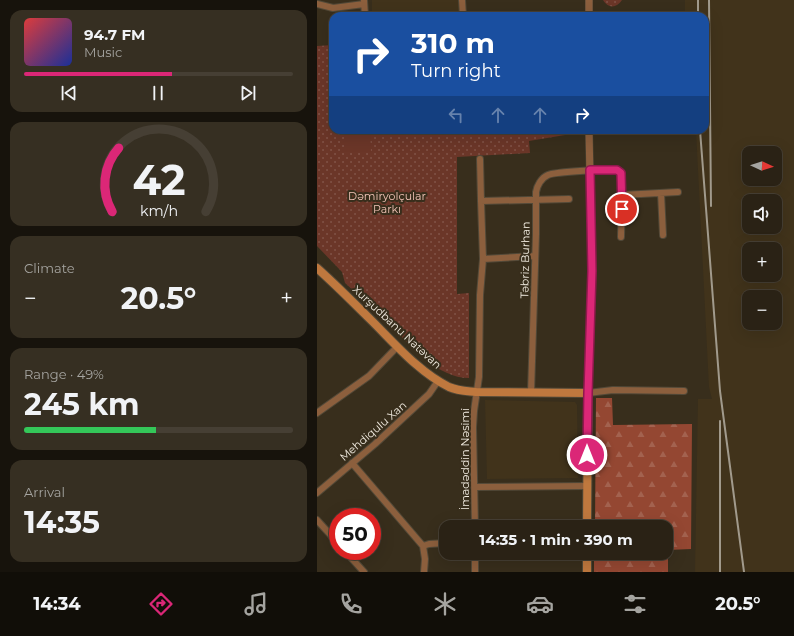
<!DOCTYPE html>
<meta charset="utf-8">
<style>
body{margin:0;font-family:Montserrat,sans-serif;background:#362f22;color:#f1f3f6;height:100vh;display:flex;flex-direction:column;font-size:15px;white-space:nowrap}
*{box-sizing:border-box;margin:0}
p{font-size:13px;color:#a5a4a0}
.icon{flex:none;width:22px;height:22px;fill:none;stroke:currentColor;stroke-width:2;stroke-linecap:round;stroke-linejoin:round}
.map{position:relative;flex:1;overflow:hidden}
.panel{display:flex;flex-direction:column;gap:10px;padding:10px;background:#17130c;width:317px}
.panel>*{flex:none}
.banner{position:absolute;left:12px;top:12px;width:380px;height:122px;border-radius:12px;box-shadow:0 4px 16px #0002,0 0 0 1px #463f34;background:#1a4fa0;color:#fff;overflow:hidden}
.needle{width:26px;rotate:93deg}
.controls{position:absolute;left:425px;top:146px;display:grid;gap:8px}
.controls a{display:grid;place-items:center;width:40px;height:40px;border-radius:8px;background:#2a2215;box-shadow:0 4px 16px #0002,0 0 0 1px #463f34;font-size:20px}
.speed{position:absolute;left:12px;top:508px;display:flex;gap:8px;font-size:20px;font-weight:700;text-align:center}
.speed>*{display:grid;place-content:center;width:52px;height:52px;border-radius:50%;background:#2a2215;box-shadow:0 4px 16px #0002,0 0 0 1px #463f34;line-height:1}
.speed .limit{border:6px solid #d22;background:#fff;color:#111}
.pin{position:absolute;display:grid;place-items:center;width:34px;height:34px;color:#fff;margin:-17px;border:2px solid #fff;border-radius:50%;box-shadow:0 1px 4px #0007}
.me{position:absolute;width:44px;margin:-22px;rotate:0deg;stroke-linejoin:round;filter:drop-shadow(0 0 3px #0008)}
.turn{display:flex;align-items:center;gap:14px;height:84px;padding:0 16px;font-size:18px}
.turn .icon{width:52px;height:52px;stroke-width:2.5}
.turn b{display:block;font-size:28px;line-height:34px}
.lanes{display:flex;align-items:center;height:38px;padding:0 16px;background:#0003;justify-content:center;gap:20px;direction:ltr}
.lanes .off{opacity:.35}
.big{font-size:30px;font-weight:700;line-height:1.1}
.panel .card{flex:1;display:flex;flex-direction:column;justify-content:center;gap:6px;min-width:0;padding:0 14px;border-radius:12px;background:#362f22}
.panel .dial{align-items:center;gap:0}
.dial svg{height:104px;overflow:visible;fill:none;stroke:#463f34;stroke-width:7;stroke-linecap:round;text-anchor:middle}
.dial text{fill:#f1f3f6;stroke:none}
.song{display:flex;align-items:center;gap:12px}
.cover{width:48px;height:48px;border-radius:6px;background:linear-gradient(135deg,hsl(0 70% 55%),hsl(230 70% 35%))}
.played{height:4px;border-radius:2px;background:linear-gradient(90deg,#db2777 55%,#463f34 55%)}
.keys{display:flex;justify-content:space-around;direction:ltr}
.heat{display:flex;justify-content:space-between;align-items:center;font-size:22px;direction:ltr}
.charge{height:6px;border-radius:3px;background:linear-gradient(90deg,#34c759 49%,#463f34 0)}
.trip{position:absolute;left:122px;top:520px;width:234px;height:40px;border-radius:12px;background:#2a2215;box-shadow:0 4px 16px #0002,0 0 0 1px #463f34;font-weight:700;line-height:40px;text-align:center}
.menu{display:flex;height:64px;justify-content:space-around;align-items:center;background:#110e08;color:#a5a4a0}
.menu .icon{width:28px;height:28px}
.menu .active{color:#db2777}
.menu b{font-size:18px;color:#f1f3f6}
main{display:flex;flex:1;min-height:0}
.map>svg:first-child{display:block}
</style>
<main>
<section class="panel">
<div class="card">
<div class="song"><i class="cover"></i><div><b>94.7 FM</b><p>Music</p></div></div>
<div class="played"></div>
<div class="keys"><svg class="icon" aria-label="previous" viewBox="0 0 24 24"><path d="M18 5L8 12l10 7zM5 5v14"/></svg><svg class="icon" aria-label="pause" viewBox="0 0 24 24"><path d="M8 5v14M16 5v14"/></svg><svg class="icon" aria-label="next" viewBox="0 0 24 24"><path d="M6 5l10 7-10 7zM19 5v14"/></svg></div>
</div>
<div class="card dial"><svg viewBox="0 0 100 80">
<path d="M14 69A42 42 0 1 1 86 69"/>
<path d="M14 69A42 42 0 0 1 19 20" stroke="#db2777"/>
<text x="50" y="56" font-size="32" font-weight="700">42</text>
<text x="50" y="72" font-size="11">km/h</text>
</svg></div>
<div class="card"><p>Climate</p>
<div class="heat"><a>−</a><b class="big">20.5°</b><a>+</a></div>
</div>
<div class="card"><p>Range · 49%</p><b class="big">245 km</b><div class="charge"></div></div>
<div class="card"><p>Arrival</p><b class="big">14:35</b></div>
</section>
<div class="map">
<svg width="477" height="572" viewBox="0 0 477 572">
<defs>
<pattern id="green-dots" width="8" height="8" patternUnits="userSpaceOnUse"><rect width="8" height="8" fill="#6b3628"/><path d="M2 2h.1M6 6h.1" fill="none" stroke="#815347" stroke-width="1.8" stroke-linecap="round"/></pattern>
<pattern id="forest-firs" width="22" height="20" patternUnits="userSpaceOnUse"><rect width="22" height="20" fill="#944732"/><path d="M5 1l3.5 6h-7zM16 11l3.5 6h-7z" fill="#a3624f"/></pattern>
</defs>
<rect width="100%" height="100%" fill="#382e1c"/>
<path fill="#41331b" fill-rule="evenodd" d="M 55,0 L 142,0 L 142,16 L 55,16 Z
M 368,0 L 477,0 L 477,572 L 378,572 L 381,399 L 395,399 L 392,387 L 379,130 L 388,130 L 388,16 L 368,16 ZM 432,153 L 458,153 L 458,179 L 432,179 ZM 432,201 L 458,201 L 458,227 L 432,227 ZM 432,249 L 458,249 L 458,275 L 432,275 ZM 432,297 L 458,297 L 458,323 L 432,323 Z
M 168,400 L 258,402 L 260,405 L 261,478 L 170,479 Z"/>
<path fill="url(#green-dots)" d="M 286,0 L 305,0 C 300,8 291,9 286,0 Z
M 16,45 L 16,130 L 260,130 L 260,133 L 212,141 L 213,153 L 140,157 L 140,294 L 152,293 L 152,378 C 121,378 95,347 75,327 C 59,312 44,297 28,283 L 25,272 L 0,246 L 0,46 Z"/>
<path fill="url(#forest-firs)" d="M 279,398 L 295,398 L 296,425 L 375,424 L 374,549 L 351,550 L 351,572 L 277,572 L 277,553 L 349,553 L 349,527 L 278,527 Z"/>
<path fill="#6b3628" d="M 27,130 L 53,130 L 54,153 L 27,153 Z"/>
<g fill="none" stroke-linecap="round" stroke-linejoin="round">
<defs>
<path id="minor" d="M 47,0 L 48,16
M 145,0 L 146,16
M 0,4 L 16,8 L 47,4
M 272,131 L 286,130
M 163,159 L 164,201
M 344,193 L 346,235
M 304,237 L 305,195
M 166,259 L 218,256
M 214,393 L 219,234 L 219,192 C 220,186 224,178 231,175 C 237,172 297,168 302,171 C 303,171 304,172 304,173 L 305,195 L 361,192
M 271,393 L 296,390 L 367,391
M 0,413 L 52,376 L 80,347
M 35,463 L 106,546 L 108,559 L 107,572
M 158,487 L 270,486
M 0,493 L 58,444 L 112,394 L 121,381
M 0,520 L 21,543
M 158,527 L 156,427 L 157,411 L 162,377 L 163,295 L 166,259 L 164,201 L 252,199
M 106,546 L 112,544 L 129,543
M 28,551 L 47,572
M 158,553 L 158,572"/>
<path id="tertiary" d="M 272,0 L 272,16
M 271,393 L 275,271 L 272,130"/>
<path id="secondary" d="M 0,268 C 19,285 37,303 55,321 C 78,344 103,373 132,387 C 141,391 150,391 159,392 L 271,393 L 270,527
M 270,553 L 270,572"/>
</defs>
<use href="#minor" stroke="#524938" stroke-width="8"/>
<use href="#tertiary" stroke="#524938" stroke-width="8"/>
<use href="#secondary" stroke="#524938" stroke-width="10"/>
<use href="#minor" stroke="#8c5f3d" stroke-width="6"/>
<use href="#tertiary" stroke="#8c5f3d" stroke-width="7"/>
<use href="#secondary" stroke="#bf783e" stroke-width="8"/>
<path stroke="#a19a8c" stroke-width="2" d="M 381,0 L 381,16
M 392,0 L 394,206
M 383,130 L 403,391 L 427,572
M 403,421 L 403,572"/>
</g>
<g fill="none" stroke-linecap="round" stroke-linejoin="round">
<defs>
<path id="route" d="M 270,455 L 271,393 L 275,271 L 273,170 L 300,170 L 304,173 L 305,209"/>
</defs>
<use href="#route" stroke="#8e194d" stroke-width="10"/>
<use href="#route" stroke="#db2777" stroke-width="7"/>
</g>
<g text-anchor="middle" stroke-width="4" stroke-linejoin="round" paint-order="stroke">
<g font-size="11" fill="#f3c5b8" stroke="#382e1c">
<text x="70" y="200">Dəmiryolçular<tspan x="70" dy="13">Parkı</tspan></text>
</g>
<g font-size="11" fill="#f3ede2" stroke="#382e1c">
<text transform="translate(208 260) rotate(-89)" y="4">Təbriz Burhan</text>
<text transform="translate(80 327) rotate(43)" y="4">Xurşudbanu Natəvan</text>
<text transform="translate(56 431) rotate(-41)" y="4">Mehdiqulu Xan</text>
<text transform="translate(148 459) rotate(-90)" y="4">İmadəddin Nəsimi</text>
</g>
</g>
</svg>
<div class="controls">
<a><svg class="needle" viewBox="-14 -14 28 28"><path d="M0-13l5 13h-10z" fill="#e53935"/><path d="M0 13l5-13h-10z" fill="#a5a4a0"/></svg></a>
<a><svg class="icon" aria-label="sound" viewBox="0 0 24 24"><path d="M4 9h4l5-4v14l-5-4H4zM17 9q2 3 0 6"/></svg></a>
<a>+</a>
<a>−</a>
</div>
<div class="speed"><div class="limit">50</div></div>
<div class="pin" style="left:305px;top:209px;background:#d93025"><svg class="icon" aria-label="arrive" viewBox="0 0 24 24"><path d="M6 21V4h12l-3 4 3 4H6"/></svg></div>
<svg class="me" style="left:270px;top:455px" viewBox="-20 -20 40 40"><circle r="17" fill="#db2777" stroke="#fff" stroke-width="3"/><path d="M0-11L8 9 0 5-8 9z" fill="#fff"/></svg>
<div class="trip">14:35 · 1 min · 390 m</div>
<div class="banner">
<div class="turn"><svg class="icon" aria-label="right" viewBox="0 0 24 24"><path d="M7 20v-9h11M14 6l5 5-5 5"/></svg><div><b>310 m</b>Turn right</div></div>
<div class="lanes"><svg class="icon off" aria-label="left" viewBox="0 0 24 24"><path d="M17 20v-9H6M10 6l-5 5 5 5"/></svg><svg class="icon off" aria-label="ahead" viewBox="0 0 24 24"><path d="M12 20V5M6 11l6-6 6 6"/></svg><svg class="icon off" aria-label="ahead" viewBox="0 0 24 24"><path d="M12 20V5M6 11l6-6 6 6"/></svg><svg class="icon" aria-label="right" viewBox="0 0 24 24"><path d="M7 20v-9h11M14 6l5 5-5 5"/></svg></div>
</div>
</div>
</main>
<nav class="menu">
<b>14:34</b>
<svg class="icon active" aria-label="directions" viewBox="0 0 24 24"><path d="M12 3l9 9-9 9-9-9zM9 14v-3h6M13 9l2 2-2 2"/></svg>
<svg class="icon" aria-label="music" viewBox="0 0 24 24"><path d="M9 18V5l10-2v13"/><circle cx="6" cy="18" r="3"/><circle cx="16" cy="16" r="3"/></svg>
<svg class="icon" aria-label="phone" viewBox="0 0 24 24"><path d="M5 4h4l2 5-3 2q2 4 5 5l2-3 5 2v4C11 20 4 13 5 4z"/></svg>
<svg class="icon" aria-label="climate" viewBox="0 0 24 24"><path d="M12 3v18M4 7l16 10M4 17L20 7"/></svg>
<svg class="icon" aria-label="car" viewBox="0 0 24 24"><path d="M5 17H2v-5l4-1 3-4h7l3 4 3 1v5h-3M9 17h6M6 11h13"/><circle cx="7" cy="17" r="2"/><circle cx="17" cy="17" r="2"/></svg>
<svg class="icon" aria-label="filters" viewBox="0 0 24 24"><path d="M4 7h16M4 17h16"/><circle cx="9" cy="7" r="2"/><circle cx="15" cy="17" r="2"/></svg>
<b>20.5°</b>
</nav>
